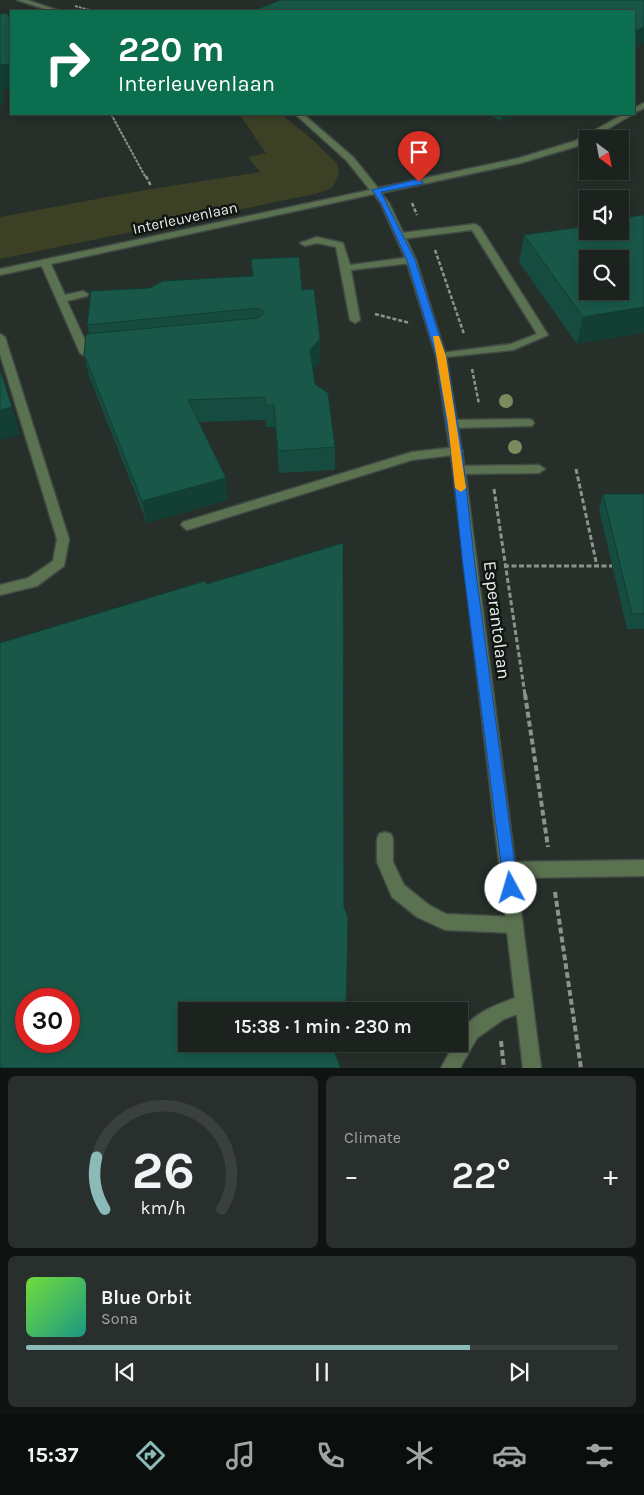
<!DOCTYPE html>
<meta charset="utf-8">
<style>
body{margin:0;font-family:Karla,sans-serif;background:#292f2c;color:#f1f3f6;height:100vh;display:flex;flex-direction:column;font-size:19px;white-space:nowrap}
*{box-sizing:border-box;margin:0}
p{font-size:16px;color:#a0a4a4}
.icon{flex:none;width:28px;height:28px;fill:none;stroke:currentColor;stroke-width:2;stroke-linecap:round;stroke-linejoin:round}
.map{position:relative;height:1068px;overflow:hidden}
.panel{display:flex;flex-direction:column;gap:8px;padding:8px;background:#0f1311;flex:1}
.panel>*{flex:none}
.guide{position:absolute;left:10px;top:10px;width:625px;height:105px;border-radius:0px;box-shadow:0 2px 12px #0003,0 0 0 1px #3a403d;background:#0b6e4f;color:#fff;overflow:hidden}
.needle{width:32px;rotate:148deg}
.controls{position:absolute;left:579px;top:130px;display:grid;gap:10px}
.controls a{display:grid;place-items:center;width:50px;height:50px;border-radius:0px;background:#1c231f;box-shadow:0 2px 12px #0003,0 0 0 1px #3a403d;font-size:25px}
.speed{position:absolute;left:15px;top:988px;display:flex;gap:10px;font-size:25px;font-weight:700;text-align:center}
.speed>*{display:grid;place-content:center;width:65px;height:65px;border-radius:50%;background:#1c231f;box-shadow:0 2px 12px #0003,0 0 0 1px #3a403d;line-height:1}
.speed .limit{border:8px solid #d22;background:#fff;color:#111}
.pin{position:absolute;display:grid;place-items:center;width:42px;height:42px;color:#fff;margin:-51px -21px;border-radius:50% 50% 50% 0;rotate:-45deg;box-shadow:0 0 5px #0007}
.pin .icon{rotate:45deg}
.me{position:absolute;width:55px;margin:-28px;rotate:354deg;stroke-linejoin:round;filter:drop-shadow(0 0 4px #0008)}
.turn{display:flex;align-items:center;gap:18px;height:105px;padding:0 25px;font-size:22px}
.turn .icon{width:65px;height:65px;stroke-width:2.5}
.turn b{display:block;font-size:35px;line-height:42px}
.big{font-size:38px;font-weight:600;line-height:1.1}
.panel .tile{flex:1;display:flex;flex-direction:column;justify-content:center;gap:8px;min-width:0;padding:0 18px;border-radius:8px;background:#292f2c}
.panel .dial{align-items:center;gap:0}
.dial svg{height:130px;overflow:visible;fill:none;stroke:#3a403d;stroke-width:7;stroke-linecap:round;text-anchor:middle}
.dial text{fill:#f1f3f6;stroke:none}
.song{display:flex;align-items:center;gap:15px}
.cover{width:60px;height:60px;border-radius:8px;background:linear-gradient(135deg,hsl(100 70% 55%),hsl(170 70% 35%))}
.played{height:5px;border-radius:2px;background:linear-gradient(90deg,#8bbbb9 75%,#3a403d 75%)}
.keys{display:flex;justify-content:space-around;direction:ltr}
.heat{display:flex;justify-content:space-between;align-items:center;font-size:28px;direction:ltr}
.panel .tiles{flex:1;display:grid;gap:8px;grid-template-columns:1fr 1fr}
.tile:last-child{grid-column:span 2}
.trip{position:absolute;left:178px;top:1002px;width:290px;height:50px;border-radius:0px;background:#1c231f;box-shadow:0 2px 12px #0003,0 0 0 1px #3a403d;font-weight:600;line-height:50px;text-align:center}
.tabs{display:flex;height:80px;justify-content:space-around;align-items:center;background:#0b0e0c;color:#a0a4a4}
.tabs .icon{width:35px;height:35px}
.tabs .current{color:#8bbbb9}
.tabs b{font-size:22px;color:#f1f3f6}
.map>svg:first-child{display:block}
</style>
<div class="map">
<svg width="644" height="1068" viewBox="0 0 644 1068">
<rect width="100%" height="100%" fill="#262f29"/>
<path fill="#3c4126" d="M 239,114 L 280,114 L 305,133 L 337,163 L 339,174 L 332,188 L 315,194 L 0,259 L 0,217 L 145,190 L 260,172 L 248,157 L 266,153 Z"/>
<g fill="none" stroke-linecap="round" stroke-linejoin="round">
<defs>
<path id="lane" d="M 475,224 L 480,227 L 548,335 L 513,350 L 437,358 L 437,354 L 441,353 L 511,344 L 537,334 L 472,230 L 401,239 L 396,236 L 401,233 Z
M 317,237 L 343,243 L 350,265 L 411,257 L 416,260 L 411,263 L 351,270 L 360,320 L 355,323 L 350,320 L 336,247 L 317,243 L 305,246 L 300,243 Z
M 45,259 L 50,262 L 65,295 L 83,291 L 88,294 L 87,296 L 67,301 L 89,349 L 104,350 L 104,354 L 85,356 L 80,353 L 40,262 Z
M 0,334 L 5,337 L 69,539 L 64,566 L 37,586 L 0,595 L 0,585 L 28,578 L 53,561 L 57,539 L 0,354 Z
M 528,419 L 532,420 L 534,423 L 532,426 L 453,428 L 447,424 L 453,420 Z
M 457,447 L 463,451 L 461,454 L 412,460 L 187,530 L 181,525 L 183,522 L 412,452 Z
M 539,465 L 545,469 L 539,473 L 459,474 L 453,470 L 459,466 Z
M 385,832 L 391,834 L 393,839 L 393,862 L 404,885 L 429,905 L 446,914 L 515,917 L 521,919 L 523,925 L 521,931 L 515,933 L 445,930 L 417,917 L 392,897 L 377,862 L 377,839 L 379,834 Z
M 644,860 L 644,876 L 509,878 L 503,875 L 501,870 L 503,865 L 509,862 Z
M 524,995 L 530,998 L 533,1004 L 530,1010 L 504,1019 L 477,1038 L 460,1068 L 441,1068 L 454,1044 L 459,1044 C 459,1016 502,1002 524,995 Z"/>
<path id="street" d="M 17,0 L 27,0 L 60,11 L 51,11 Z
M 644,103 L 644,108 L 634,113 L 634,108 Z
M 295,114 L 303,114 L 353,157 L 378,188 L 519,158 L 575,141 L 624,114 L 633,114 L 591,139 L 588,139 L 588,141 L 581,145 L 521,163 L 381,193 L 389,203 L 416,260 L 446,356 L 465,470 L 541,1068 L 523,1068 L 453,470 L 436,356 L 406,260 L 381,204 L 374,194 L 0,275 L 0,269 L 370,190 L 347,161 Z"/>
</defs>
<use href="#lane" stroke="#414a44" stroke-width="3"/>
<use href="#street" stroke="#414a44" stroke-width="3"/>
<path stroke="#8c938e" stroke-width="2" stroke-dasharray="3 1" stroke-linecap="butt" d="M 75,6 L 93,11
M 111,114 L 146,178"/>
<path stroke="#8c938e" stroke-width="2.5" stroke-dasharray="4 2" stroke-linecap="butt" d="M 146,176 L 151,186
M 412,203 L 417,215
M 435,250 L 464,334
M 375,314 L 410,323
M 472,369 L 479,404"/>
<path stroke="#8c938e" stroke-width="3" stroke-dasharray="5 2.5" stroke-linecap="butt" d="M 576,469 L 597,566
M 494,489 L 525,695
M 504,566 L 612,566"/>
<path stroke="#8c938e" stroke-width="4" stroke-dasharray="6 3" stroke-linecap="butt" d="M 525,694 L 548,847
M 555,892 L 581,1068
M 501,1041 L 504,1068"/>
<use href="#lane" fill="#5b7251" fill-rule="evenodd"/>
<use href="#street" fill="#5b7251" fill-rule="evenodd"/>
</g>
<g fill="#7d895e">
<circle cx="506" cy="401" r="7"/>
<circle cx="515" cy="447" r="7"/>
</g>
<path fill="#164c3f" d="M 487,114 L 514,114 L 501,121 Z
M 588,224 L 588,231 L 620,231 L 577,344 L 519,262 L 524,235 L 587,226 Z
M 302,290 L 320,362 L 312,369 L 315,384 L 335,447 L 335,470 L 279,473 L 275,427 L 266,427 L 266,420 L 199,422 L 228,500 L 147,523 L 89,376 L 84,354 L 89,333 L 87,325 Z
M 603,494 L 644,494 L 644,629 L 627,629 L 599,509 Z"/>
<path fill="#123e33" d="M 644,27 L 644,43 L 634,49 L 634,32 Z
M 11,64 L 11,89 L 2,90 L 5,102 L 0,104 L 0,65 Z
M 502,114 L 514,114 L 501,121 Z
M 644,307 L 644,333 L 577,344 L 583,317 Z
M 320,339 L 320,362 L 310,372 L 310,350 Z
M 12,407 L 20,434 L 0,440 L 0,410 Z
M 226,478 L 228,500 L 147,523 L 142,501 Z
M 327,1044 L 343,1044 L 327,1050 Z"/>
<path fill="#195849" stroke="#123e33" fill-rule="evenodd" d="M 281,0 L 644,0 L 644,27 L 634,32 L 634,11 L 252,11 Z
M 7,13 L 10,18 L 11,18 L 11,64 L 0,65 L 0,14 Z
M 644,215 L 644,307 L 583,317 L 524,235 L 588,226 L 588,231 L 620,231 L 620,218 ZM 588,259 L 620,259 L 620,291 L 588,291 Z
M 299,257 L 302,290 L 314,289 L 320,339 L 310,350 L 315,384 L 328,393 L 335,447 L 278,451 L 274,405 L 265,405 L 265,397 L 188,400 L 226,478 L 142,501 L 84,354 L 86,334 L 258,318 L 265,312 L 258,308 L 87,325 L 91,291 L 150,288 L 163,281 L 253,276 L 251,259 Z
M 0,369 L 12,407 L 0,410 Z
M 603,494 L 644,494 L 644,614 L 632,614 Z
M 343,543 L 344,907 L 348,917 L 346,1011 L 186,1011 L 186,1044 L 331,1044 L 341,1068 L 0,1068 L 0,643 L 205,581 L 207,584 ZM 26,999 L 69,999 L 69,1041 L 26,1041 Z"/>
<path fill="#1a73e8" stroke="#114b97" d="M 419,179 L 423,182 L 422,184 L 381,192 L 415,260 L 446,356 L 462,451 L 475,566 L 518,888 L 516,894 L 511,896 L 506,894 L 504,888 L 463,566 L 451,451 L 436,356 L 407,260 L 381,203 L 372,190 Z"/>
<path fill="#f59e0b" d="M 433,336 L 439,336 L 446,356 L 466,488 L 461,492 L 455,488 L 448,424 Z"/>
<g text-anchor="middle" stroke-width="5" stroke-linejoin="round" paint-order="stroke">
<g font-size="15" fill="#e8eeea" stroke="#121613">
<text transform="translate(185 218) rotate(-12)" y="5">Interleuvenlaan</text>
</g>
<g font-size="18" fill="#e8eeea" stroke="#121613">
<text transform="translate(497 620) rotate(83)" y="6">Esperantolaan</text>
</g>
</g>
</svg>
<div class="controls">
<a><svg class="needle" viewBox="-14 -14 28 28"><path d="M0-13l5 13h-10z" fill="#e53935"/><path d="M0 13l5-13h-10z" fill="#a0a4a4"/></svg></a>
<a><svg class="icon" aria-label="sound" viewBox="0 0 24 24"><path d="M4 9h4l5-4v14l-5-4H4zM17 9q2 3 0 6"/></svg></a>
<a><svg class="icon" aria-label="search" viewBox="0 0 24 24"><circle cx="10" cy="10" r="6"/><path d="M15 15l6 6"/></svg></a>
</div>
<div class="speed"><div class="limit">30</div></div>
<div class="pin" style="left:419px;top:182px;background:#d93025"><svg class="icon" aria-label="arrive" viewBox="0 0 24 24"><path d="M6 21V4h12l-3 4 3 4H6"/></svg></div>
<svg class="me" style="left:511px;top:888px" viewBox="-20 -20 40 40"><circle r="19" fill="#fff"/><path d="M0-13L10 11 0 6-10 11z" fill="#1a73e8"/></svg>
<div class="trip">15:38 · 1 min · 230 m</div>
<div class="guide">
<div class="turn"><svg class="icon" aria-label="right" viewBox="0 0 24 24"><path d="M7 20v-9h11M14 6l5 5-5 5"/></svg><div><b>220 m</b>Interleuvenlaan</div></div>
</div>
</div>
<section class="panel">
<div class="tiles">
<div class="tile dial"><svg viewBox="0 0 100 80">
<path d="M14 69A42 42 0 1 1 86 69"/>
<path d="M14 69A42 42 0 0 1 9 37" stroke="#8bbbb9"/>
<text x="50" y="56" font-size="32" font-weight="700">26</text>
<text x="50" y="72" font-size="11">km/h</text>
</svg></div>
<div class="tile"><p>Climate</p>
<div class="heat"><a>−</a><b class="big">22°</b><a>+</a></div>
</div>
<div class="tile">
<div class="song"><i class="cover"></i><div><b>Blue Orbit</b><p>Sona</p></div></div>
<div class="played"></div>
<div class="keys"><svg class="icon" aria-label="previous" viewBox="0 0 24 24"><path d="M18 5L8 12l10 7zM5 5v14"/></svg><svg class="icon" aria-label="pause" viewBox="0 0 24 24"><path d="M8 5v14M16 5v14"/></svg><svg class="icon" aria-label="next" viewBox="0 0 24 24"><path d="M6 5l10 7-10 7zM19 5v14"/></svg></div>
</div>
</div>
</section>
<nav class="tabs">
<b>15:37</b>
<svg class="icon current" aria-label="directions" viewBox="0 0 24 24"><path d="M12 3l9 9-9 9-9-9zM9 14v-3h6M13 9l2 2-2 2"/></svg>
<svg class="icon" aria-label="music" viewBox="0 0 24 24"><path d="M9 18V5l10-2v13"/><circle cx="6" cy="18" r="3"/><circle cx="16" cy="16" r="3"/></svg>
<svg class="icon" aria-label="phone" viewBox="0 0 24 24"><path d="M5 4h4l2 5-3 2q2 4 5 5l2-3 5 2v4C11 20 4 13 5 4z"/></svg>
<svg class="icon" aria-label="climate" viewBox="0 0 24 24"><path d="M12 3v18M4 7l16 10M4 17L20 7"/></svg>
<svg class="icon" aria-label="car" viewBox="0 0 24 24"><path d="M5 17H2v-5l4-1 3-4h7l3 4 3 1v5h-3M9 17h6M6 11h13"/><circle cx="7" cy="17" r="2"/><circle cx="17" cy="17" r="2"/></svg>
<svg class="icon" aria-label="filters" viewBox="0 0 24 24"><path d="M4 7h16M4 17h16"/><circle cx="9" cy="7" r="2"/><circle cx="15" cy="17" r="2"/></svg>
</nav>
